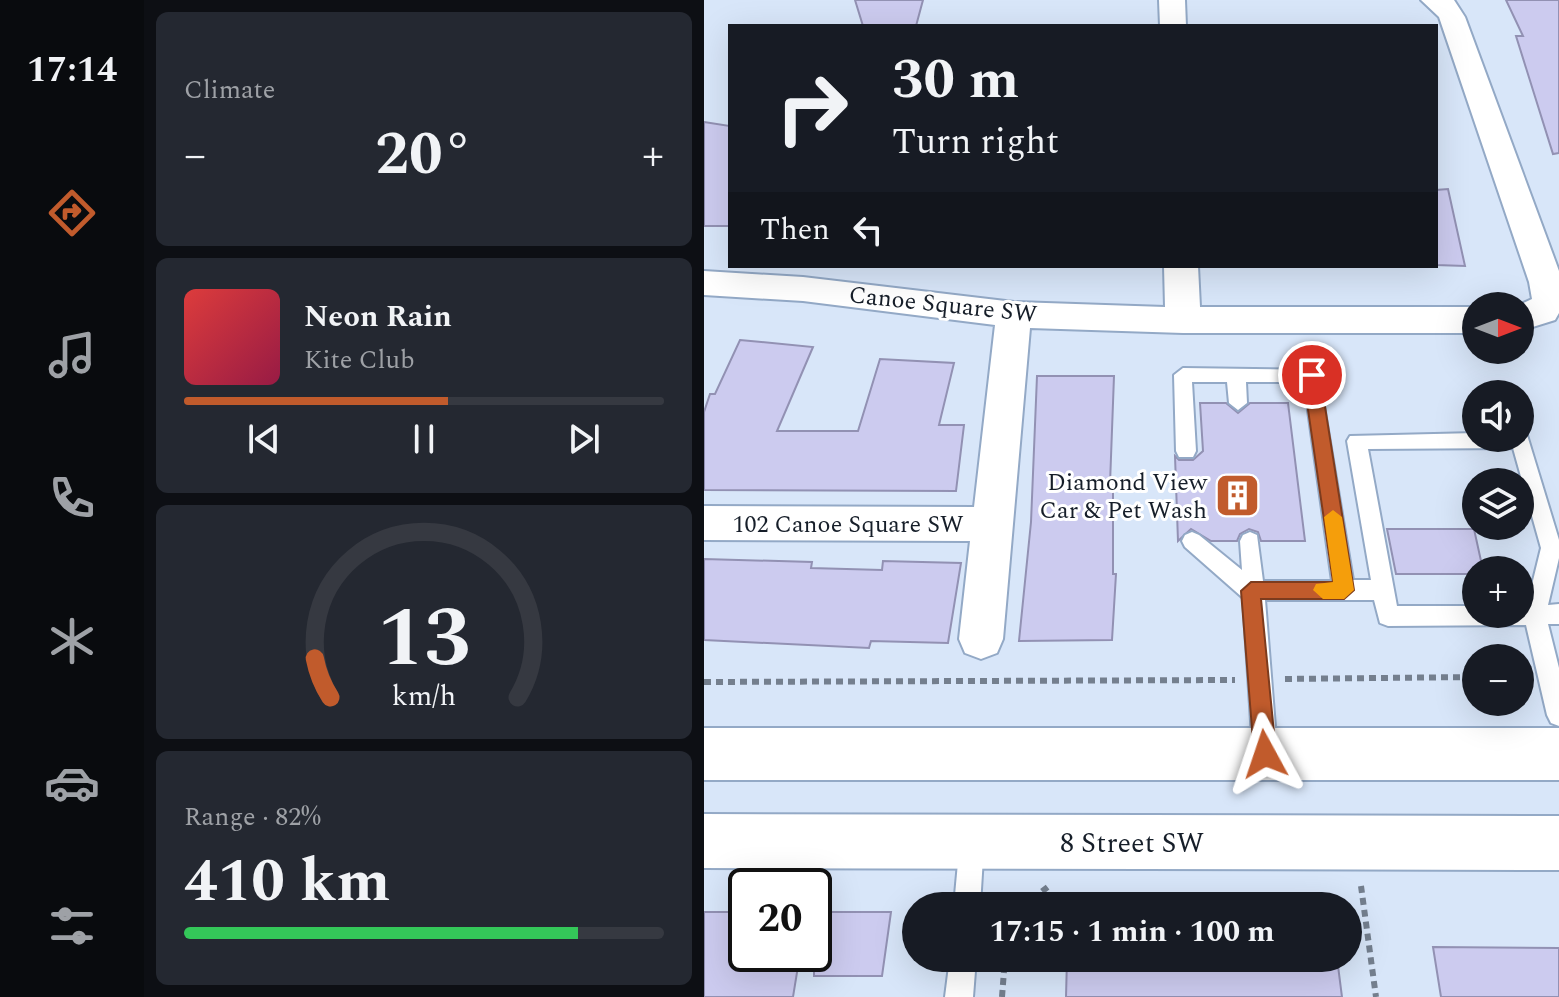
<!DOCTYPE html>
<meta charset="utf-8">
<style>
body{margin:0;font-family:Spectral,serif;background:#242831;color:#f1f3f6;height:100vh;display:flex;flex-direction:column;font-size:30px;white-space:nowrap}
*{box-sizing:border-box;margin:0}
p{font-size:26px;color:#9ea1a6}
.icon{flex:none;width:44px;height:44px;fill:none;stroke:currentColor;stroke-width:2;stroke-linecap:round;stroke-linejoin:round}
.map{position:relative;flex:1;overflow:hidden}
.details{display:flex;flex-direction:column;gap:12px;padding:12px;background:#0d0f14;width:560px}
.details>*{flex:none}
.hud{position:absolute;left:24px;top:24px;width:710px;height:244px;border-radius:0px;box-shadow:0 8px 32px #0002;background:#171b24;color:#f1f3f6;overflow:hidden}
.needle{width:52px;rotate:90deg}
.tools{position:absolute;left:758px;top:292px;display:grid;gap:16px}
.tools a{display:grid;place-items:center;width:72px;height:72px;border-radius:50%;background:#171b24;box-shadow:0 8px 32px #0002;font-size:40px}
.speed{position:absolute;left:24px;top:868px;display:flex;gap:16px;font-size:40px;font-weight:700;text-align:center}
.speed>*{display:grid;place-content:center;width:104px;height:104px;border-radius:50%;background:#171b24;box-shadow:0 8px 32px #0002;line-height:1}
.speed .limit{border:4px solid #111;border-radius:12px;background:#fff;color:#111}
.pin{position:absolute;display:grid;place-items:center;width:68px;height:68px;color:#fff;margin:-34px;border:4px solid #fff;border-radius:50%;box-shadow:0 2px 8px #0007}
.me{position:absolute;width:88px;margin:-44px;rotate:355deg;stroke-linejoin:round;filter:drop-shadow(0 0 6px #0008)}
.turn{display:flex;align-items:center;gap:28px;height:168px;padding:0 32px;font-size:36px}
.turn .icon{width:104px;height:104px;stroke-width:2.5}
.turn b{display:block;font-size:56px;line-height:68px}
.then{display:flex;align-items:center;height:76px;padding:0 32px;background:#0003;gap:16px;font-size:30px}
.big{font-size:60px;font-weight:700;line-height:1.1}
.details .widget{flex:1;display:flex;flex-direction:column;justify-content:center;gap:12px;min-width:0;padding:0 28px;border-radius:12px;background:#242831}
.details .dial{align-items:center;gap:0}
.dial svg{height:208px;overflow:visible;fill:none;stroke:#363941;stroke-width:7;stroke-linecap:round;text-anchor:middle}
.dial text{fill:#f1f3f6;stroke:none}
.song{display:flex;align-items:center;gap:24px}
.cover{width:96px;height:96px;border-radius:12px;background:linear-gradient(135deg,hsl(0 70% 55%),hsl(340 70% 35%))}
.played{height:8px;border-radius:4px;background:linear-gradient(90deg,#c15b2c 55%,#363941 55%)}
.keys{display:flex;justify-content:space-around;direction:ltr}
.heat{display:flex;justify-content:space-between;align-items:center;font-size:44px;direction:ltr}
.charge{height:12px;border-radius:6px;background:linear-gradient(90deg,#34c759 82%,#363941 0)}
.trip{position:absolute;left:198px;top:892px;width:460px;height:80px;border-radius:40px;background:#171b24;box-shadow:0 8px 32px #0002;font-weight:700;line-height:80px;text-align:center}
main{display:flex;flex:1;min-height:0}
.dock{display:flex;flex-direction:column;width:144px;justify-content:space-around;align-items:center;background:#090b0e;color:#9ea1a6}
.dock .icon{width:56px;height:56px}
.dock .selected{color:#c15b2c}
.dock b{font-size:36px;color:#f1f3f6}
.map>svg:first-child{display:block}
</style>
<main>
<nav class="dock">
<b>17:14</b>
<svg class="icon selected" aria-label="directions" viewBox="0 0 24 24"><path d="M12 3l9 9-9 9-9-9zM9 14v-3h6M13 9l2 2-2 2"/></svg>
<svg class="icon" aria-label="music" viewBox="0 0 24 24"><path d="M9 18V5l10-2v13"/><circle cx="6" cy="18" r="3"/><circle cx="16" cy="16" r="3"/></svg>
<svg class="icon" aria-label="phone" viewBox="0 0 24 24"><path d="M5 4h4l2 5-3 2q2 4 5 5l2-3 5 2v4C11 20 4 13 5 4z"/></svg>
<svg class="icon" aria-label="climate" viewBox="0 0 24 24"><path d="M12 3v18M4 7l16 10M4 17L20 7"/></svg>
<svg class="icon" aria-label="car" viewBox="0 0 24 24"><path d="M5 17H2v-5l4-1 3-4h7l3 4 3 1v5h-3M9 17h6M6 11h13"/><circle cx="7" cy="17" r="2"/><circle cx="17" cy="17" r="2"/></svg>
<svg class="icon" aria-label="filters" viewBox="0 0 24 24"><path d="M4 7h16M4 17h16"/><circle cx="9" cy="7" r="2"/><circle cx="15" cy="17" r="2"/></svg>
</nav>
<section class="details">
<div class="widget"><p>Climate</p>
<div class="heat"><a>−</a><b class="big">20°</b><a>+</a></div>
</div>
<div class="widget">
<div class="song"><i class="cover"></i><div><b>Neon Rain</b><p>Kite Club</p></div></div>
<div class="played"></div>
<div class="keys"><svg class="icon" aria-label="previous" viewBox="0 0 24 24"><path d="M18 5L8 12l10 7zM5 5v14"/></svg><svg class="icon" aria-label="pause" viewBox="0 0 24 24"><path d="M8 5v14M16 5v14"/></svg><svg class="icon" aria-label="next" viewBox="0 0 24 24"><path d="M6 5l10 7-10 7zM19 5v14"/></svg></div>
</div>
<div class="widget dial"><svg viewBox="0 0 100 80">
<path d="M14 69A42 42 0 1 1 86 69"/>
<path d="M14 69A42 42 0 0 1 8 54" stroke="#c15b2c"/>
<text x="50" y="56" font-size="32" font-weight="700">13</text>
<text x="50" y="72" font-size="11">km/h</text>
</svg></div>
<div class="widget"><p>Range · 82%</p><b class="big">410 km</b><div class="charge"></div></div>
</section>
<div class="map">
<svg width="855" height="997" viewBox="0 0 855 997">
<rect width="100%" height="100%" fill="#d8e6f9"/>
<path fill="#cccbef" stroke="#9291b3" stroke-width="2" d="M 151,0 L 219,0 L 212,26 L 159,26 Z
M 802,0 L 855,0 L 855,153 L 849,154 L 812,36 L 819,36 Z
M 0,122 L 26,126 L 26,226 L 0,226 Z
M 744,189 L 761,266 L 732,265 L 732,190 Z
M 36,340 L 109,347 L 73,431 L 154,431 L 176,359 L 250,363 L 235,425 L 260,425 L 252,491 L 0,490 L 0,412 L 6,394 L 11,394 Z
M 333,376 L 410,376 L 406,484 L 409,484 L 409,574 L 412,574 L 408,640 L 315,641 L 327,522 Z
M 496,403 L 522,403 L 534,413 L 546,403 L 584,403 L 601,541 L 557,541 L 554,532 L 545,529 L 536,534 L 533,541 L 507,541 L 487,529 L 474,541 L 471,456 L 475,460 L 489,460 L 499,451 Z
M 683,529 L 770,529 L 779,570 L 772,570 L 772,574 L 692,574 Z
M 0,559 L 108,562 L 107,568 L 178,570 L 179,561 L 257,563 L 244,643 L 167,641 L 165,648 L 0,640 Z
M 0,912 L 42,912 L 42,954 L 96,954 L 89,997 L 0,997 Z
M 110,912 L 187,912 L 178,976 L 110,976 Z
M 729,947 L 855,948 L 855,997 L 737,997 Z
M 363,958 L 633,958 L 638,997 L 362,997 Z"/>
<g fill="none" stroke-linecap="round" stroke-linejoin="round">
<defs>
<path id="lane" d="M 479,368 L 614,370 L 649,580 L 667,580 L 643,441 L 646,436 L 772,433 L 772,438 L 816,438 L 816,432 L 823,435 L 855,540 L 855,558 L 844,605 L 855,604 L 855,624 L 844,624 L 855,668 L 855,726 L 847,723 L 843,715 L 822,625 L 684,626 L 676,623 L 670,600 L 561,600 L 573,752 L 569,760 L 561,764 L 553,760 L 549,752 L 539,598 L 481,547 L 478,541 L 481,535 L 488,532 L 495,535 L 538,570 L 536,541 L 539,535 L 546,532 L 553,535 L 559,581 L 628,581 L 600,382 L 542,382 L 543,403 L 534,410 L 525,403 L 523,382 L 488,382 L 492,451 L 489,457 L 475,457 L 472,451 L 470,375 ZM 809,448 L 837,548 L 823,605 L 816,605 L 816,614 L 772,614 L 772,606 L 693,606 L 664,449 Z
M 268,829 L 277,832 L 280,841 L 276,906 L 250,906 L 256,841 L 259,832 Z
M 246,958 L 272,958 L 269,997 L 241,997 Z"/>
<path id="street" d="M 455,0 L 481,0 L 482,26 L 456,26 Z
M 717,0 L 750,0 L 761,17 L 855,271 L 855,313 L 851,320 L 816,331 L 813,306 L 828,299 L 825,282 L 735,17 Z
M 460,266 L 494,266 L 496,307 L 772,307 L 772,333 L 479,333 L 326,328 L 299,639 L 293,653 L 277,659 L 261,653 L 255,639 L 266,541 L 0,540 L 0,506 L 270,507 L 291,325 L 99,301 L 0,295 L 0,271 L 99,277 L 310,302 L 461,307 Z"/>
<path id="secondary" d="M 0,728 L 855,728 L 855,780 L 0,780 Z
M 0,814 L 855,816 L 855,870 L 0,868 Z"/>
</defs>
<use href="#lane" stroke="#93a9c6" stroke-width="4"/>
<use href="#street" stroke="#93a9c6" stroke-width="4"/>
<use href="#secondary" stroke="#93a9c6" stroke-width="4"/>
<path stroke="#747f8e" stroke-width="6" stroke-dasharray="7 5" stroke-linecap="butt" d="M 581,679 L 772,677
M 0,682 L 531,680
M 657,886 L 672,997
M 319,906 L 345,886
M 298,997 L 301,958"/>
<use href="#lane" fill="#fff" fill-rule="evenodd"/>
<use href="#street" fill="#fff" fill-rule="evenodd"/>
<use href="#secondary" fill="#fff" fill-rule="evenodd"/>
</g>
<path fill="#c15b2c" stroke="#7d3b1d" stroke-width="2" d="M 608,369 L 616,375 L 650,590 L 640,599 L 557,599 L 572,754 L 568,761 L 561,764 L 553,761 L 550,754 L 537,591 L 547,582 L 629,582 L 599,375 Z"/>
<path fill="#f59e0b" d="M 629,510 L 638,517 L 650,590 L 640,599 L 619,599 L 609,590 L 612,584 L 629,582 L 620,517 Z"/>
<defs>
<symbol id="building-square" viewBox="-11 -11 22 22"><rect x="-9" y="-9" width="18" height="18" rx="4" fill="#c15b2c" stroke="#fff"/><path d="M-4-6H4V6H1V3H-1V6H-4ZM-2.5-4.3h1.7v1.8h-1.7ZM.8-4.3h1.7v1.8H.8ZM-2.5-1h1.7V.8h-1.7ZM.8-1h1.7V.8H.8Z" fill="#fff"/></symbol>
</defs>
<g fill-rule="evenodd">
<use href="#building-square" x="508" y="470" width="51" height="51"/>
</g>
<g text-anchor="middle" stroke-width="6" stroke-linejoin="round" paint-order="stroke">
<g font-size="24" fill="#161e29" stroke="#fff">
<text transform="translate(239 304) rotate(6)" y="8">Canoe Square SW</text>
<text x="144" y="532">102 Canoe Square SW</text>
</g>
<g font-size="24" fill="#161e29" stroke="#fff" text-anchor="end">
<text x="503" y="490">Diamond View<tspan x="503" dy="28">Car &amp; Pet Wash</tspan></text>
</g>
<g font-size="28" fill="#161e29" stroke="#fff">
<text x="428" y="852">8 Street SW</text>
</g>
</g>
</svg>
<div class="tools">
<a><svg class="needle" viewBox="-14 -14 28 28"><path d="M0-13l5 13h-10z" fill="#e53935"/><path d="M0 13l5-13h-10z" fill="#9ea1a6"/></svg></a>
<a><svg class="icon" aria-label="sound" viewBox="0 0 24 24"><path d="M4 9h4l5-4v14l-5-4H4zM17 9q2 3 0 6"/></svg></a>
<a><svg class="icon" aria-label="layers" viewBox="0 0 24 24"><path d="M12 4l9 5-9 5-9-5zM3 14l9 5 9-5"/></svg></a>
<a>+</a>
<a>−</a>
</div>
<div class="speed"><div class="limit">20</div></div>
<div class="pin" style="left:608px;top:375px;background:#d93025"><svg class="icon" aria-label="arrive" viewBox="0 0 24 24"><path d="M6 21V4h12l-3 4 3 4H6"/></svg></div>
<svg class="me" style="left:561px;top:754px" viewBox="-20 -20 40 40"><path d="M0-17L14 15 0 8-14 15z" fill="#c15b2c" stroke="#fff" stroke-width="4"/></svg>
<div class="trip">17:15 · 1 min · 100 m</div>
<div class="hud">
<div class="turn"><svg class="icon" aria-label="right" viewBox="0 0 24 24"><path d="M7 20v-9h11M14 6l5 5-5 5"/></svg><div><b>30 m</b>Turn right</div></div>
<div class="then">Then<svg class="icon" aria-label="left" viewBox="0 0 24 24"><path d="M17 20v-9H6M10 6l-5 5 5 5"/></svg></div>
</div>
</div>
</main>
